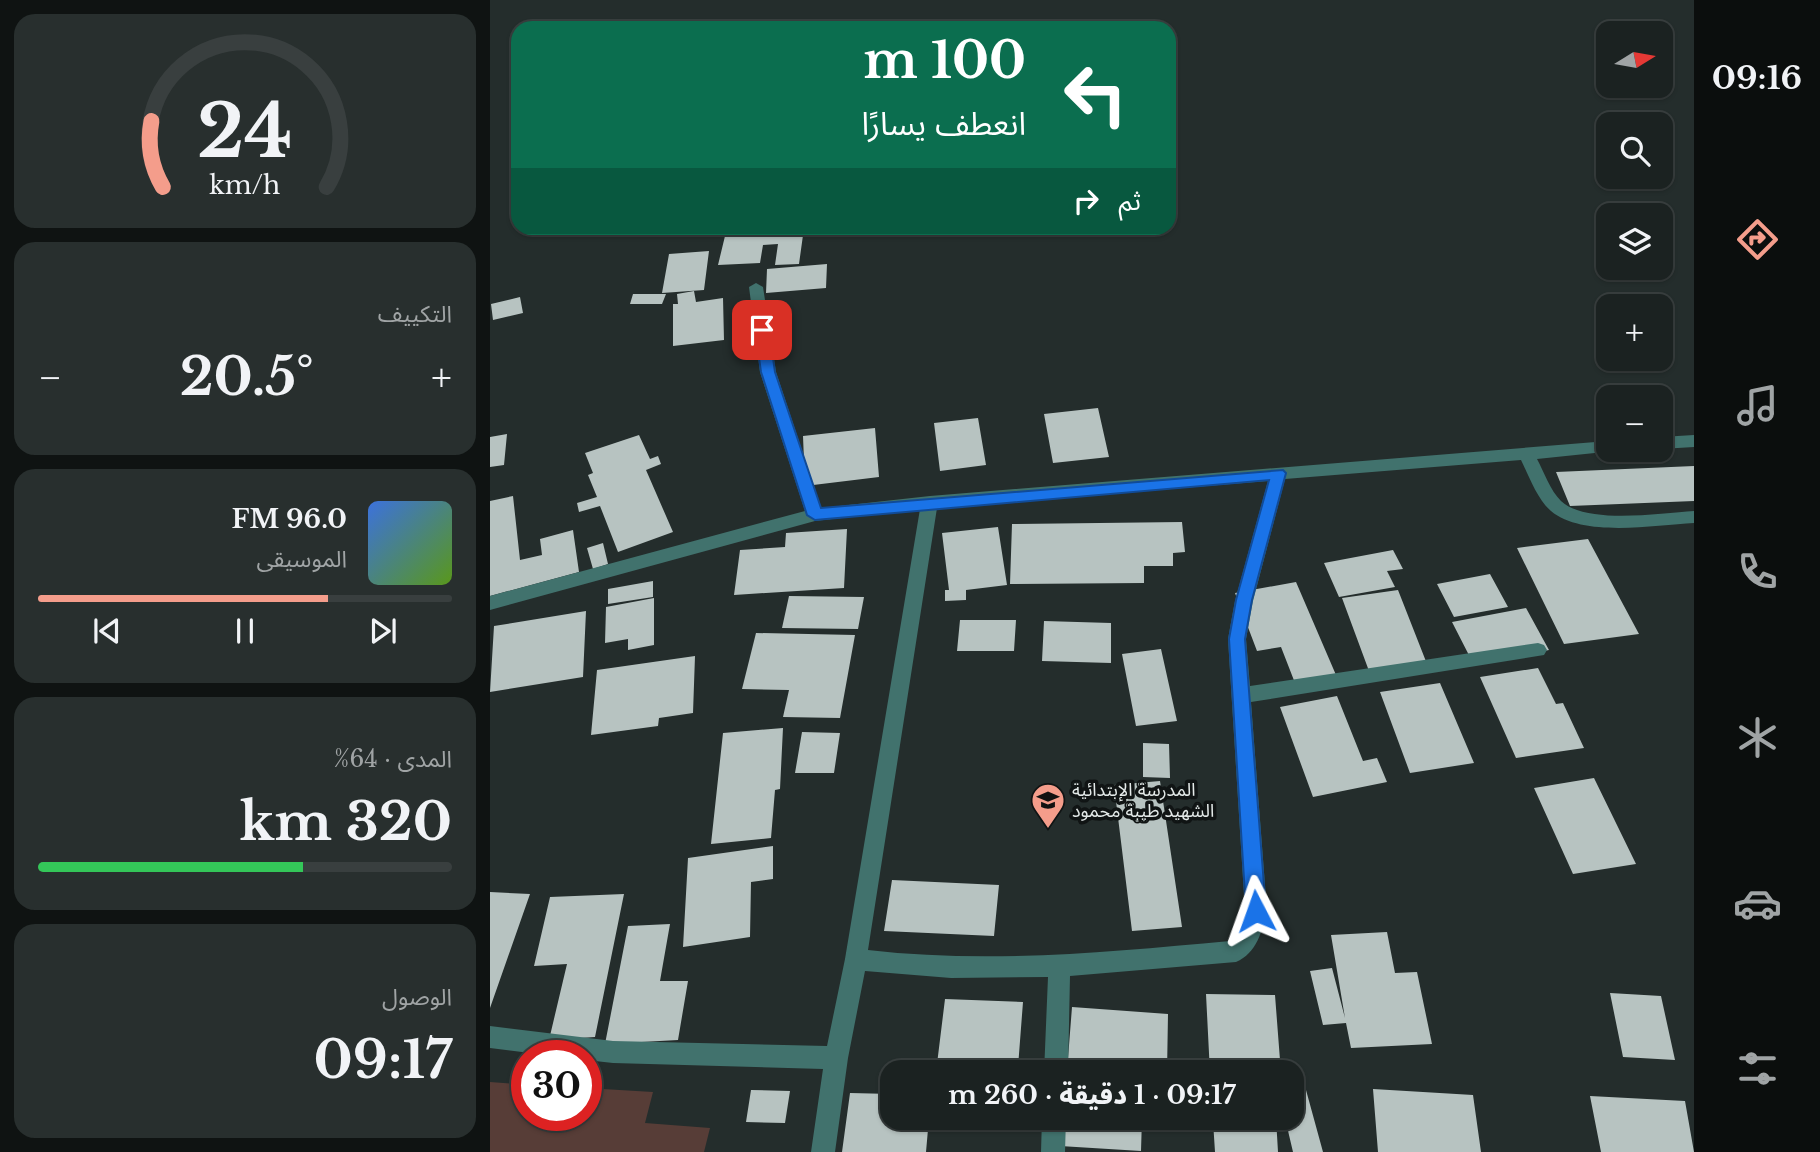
<!DOCTYPE html>
<html lang="ar">
<meta charset="utf-8">
<style>
body{margin:0;font-family:"Libre Baskerville","Noto Sans Arabic",serif;background:#282f2e;color:#f1f3f6;direction:rtl;height:100vh;display:flex;flex-direction:column;font-size:26px;white-space:nowrap}
*{box-sizing:border-box;margin:0}
p{font-size:23px;color:#a0a4a5}
.icon{flex:none;width:38px;height:38px;fill:none;stroke:currentColor;stroke-width:2;stroke-linecap:round;stroke-linejoin:round}
.map{position:relative;flex:1;overflow:hidden;direction:ltr}
.panel{display:flex;flex-direction:column;gap:14px;padding:14px;background:#0f1312;width:490px}
.panel>*{flex:none}
.guide{position:absolute;left:21px;top:21px;width:665px;height:214px;border-radius:21px;box-shadow:0 2px 5px #0004,0 0 0 2px #393f3f;direction:rtl;background:#0b6e4f;color:#fff;overflow:hidden}
.needle{width:46px;rotate:79deg}
.tools{position:absolute;left:1106px;top:21px;display:grid;gap:14px}
.tools a{display:grid;place-items:center;width:77px;height:77px;border-radius:14px;background:#1b2221;box-shadow:0 2px 5px #0004,0 0 0 2px #393f3f;font-size:35px}
.speed{position:absolute;left:21px;top:1040px;display:flex;gap:14px;font-size:35px;font-weight:700;text-align:center}
.speed>*{display:grid;place-content:center;width:91px;height:91px;border-radius:50%;background:#1b2221;box-shadow:0 2px 5px #0004,0 0 0 2px #393f3f;line-height:1}
.speed .limit{border:10px solid #d22;background:#fff;color:#111}
.pin{position:absolute;display:grid;place-items:center;width:60px;height:60px;color:#fff;margin:-30px;border-radius:14px;box-shadow:0 4px 10px #0006}
.me{position:absolute;width:77px;margin:-38px;rotate:356deg;stroke-linejoin:round;filter:drop-shadow(0 0 5px #0008)}
.turn{display:flex;align-items:center;gap:24px;height:147px;padding:0 35px;font-size:32px}
.turn .icon{width:91px;height:91px;stroke-width:2.5}
.turn b{display:block;font-size:49px;line-height:60px}
.then{display:flex;align-items:center;height:66px;padding:0 35px;background:#0003;gap:14px;font-size:26px}
.big{font-size:52px;font-weight:800;line-height:1.1}
.panel .tile{flex:1;display:flex;flex-direction:column;justify-content:center;gap:10px;min-width:0;padding:0 24px;border-radius:21px;background:#282f2e}
.panel .dial{align-items:center;gap:0}
.dial svg{height:182px;overflow:visible;fill:none;stroke:#393f3f;stroke-width:7;stroke-linecap:round;text-anchor:middle}
.dial text{fill:#f1f3f6;stroke:none}
.song{display:flex;align-items:center;gap:21px}
.cover{width:84px;height:84px;border-radius:10px;background:linear-gradient(135deg,hsl(220 70% 55%),hsl(90 70% 35%))}
.played{height:7px;border-radius:4px;background:linear-gradient(90deg,#f49d8b 70%,#393f3f 70%)}
.keys{display:flex;justify-content:space-around;direction:ltr}
.heat{display:flex;justify-content:space-between;align-items:center;font-size:38px;direction:ltr}
.charge{height:10px;border-radius:5px;background:linear-gradient(90deg,#34c759 64%,#393f3f 0)}
.trip{position:absolute;left:390px;top:1060px;width:424px;height:70px;border-radius:21px;background:#1b2221;box-shadow:0 2px 5px #0004,0 0 0 2px #393f3f;font-weight:800;line-height:70px;text-align:center;direction:rtl}
main{display:flex;flex:1;min-height:0}
.tab-bar{display:flex;flex-direction:column;width:126px;justify-content:space-around;align-items:center;background:#0b0e0d;color:#a0a4a5}
.tab-bar .icon{width:49px;height:49px}
.tab-bar .selected{color:#f49d8b}
.tab-bar b{font-size:32px;color:#f1f3f6}
.map>svg:first-child{display:block}
</style>
<main>
<nav class="tab-bar">
<b>09:16</b>
<svg class="icon selected" aria-label="directions" viewBox="0 0 24 24"><path d="M12 3l9 9-9 9-9-9zM9 14v-3h6M13 9l2 2-2 2"/></svg>
<svg class="icon" aria-label="music" viewBox="0 0 24 24"><path d="M9 18V5l10-2v13"/><circle cx="6" cy="18" r="3"/><circle cx="16" cy="16" r="3"/></svg>
<svg class="icon" aria-label="phone" viewBox="0 0 24 24"><path d="M5 4h4l2 5-3 2q2 4 5 5l2-3 5 2v4C11 20 4 13 5 4z"/></svg>
<svg class="icon" aria-label="climate" viewBox="0 0 24 24"><path d="M12 3v18M4 7l16 10M4 17L20 7"/></svg>
<svg class="icon" aria-label="car" viewBox="0 0 24 24"><path d="M5 17H2v-5l4-1 3-4h7l3 4 3 1v5h-3M9 17h6M6 11h13"/><circle cx="7" cy="17" r="2"/><circle cx="17" cy="17" r="2"/></svg>
<svg class="icon" aria-label="filters" viewBox="0 0 24 24"><path d="M4 7h16M4 17h16"/><circle cx="9" cy="7" r="2"/><circle cx="15" cy="17" r="2"/></svg>
</nav>
<div class="map">
<svg width="1204" height="1152" viewBox="0 0 1204 1152">
<rect width="100%" height="100%" fill="#242d2c"/>
<path fill="#573d37" d="M 0,1082 L 37,1085 L 37,1115 L 96,1115 L 96,1088 L 163,1092 L 155,1123 L 220,1128 L 214,1152 L 0,1152 Z"/>
<path fill="#b7c3c1" d="M 246,228 L 314,228 L 309,264 L 285,265 L 288,244 L 273,245 L 270,263 L 228,265 L 235,236 L 291,234 L 292,231 L 245,233 Z
M 219,251 L 214,290 L 172,293 L 179,254 Z
M 337,264 L 336,288 L 276,293 L 277,269 Z
M 204,291 L 206,302 L 233,298 L 234,340 L 183,346 L 183,304 L 188,304 L 187,294 Z
M 143,294 L 176,294 L 172,304 L 140,304 Z
M 30,297 L 33,313 L 3,320 L 1,304 Z
M 608,408 L 619,457 L 563,463 L 554,414 Z
M 488,418 L 496,465 L 450,471 L 444,423 Z
M 385,428 L 389,477 L 315,486 L 313,436 Z
M 17,434 L 14,465 L 0,467 L 0,437 Z
M 149,435 L 160,459 L 168,456 L 171,464 L 156,470 L 183,532 L 128,552 L 110,506 L 89,512 L 87,503 L 107,497 L 98,475 L 103,473 L 95,453 Z
M 1204,466 L 1204,501 L 1080,506 L 1066,472 Z
M 23,496 L 30,560 L 52,555 L 50,539 L 83,530 L 89,572 L 0,596 L 0,501 Z
M 692,522 L 695,552 L 683,553 L 683,566 L 654,566 L 654,583 L 520,584 L 522,524 Z
M 508,527 L 517,585 L 476,590 L 476,600 L 455,601 L 455,590 L 459,590 L 452,533 Z
M 357,529 L 354,588 L 244,595 L 250,550 L 295,547 L 296,533 Z
M 1098,539 L 1149,634 L 1074,644 L 1027,548 Z
M 113,543 L 118,564 L 103,569 L 97,548 Z
M 903,550 L 913,569 L 897,571 L 905,587 L 849,597 L 834,563 Z
M 1000,574 L 1018,607 L 964,617 L 947,584 Z
M 163,581 L 163,597 L 118,604 L 118,589 Z
M 806,582 L 846,675 L 805,683 L 791,647 L 767,651 L 745,593 Z
M 908,590 L 937,664 L 879,671 L 852,598 Z
M 299,596 L 374,597 L 368,629 L 292,628 Z
M 164,598 L 164,645 L 138,650 L 138,639 L 115,643 L 116,607 Z
M 1036,608 L 1059,650 L 984,665 L 962,622 Z
M 96,611 L 93,677 L 0,692 L 4,626 Z
M 470,620 L 526,620 L 524,651 L 467,651 Z
M 554,621 L 621,623 L 621,663 L 552,661 Z
M 266,633 L 365,635 L 350,718 L 293,717 L 299,690 L 252,689 Z
M 671,649 L 687,721 L 646,726 L 632,654 Z
M 205,656 L 203,713 L 169,718 L 168,726 L 101,735 L 107,670 Z
M 1048,668 L 1066,704 L 1073,703 L 1094,748 L 1026,758 L 990,677 Z
M 950,683 L 984,763 L 920,773 L 890,692 Z
M 847,696 L 873,761 L 887,758 L 897,782 L 823,797 L 790,707 Z
M 293,728 L 290,789 L 285,790 L 281,838 L 221,844 L 233,733 Z
M 312,732 L 350,733 L 344,773 L 305,773 Z
M 653,743 L 679,744 L 680,778 L 653,777 Z
M 1104,778 L 1146,864 L 1083,874 L 1044,788 Z
M 670,781 L 692,927 L 642,931 L 624,785 Z
M 283,846 L 283,879 L 261,882 L 260,937 L 193,947 L 198,858 Z
M 402,880 L 509,885 L 504,936 L 394,931 Z
M 0,892 L 40,894 L 0,1008 Z
M 134,894 L 105,1037 L 59,1040 L 77,964 L 44,966 L 60,897 Z
M 180,924 L 170,981 L 198,981 L 188,1040 L 115,1044 L 138,926 Z
M 897,932 L 905,973 L 927,972 L 942,1044 L 861,1048 L 856,1023 L 833,1025 L 820,971 L 842,968 L 855,1018 L 841,935 Z
M 1120,993 L 1171,996 L 1185,1060 L 1133,1057 Z
M 716,994 L 785,995 L 791,1073 L 720,1073 Z
M 455,999 L 533,1002 L 528,1067 L 447,1064 Z
M 582,1007 L 678,1014 L 677,1073 L 577,1071 Z
M 883,1089 L 983,1095 L 991,1152 L 888,1152 Z
M 261,1090 L 300,1091 L 295,1123 L 256,1122 Z
M 816,1090 L 833,1152 L 803,1152 L 795,1118 L 802,1118 L 802,1093 Z
M 360,1093 L 402,1094 L 402,1118 L 439,1118 L 436,1152 L 352,1152 Z
M 1100,1096 L 1195,1101 L 1204,1152 L 1111,1152 Z
M 572,1118 L 652,1118 L 651,1151 L 570,1146 Z
M 695,1118 L 786,1118 L 788,1152 L 725,1152 L 723,1121 L 695,1121 Z"/>
<g fill="none" stroke-linecap="round" stroke-linejoin="round">
<path fill="#41726d" fill-rule="evenodd" d="M 266,283 L 273,287 L 286,372 L 331,508 L 440,496 L 1118,441 L 1118,450 L 1124,451 L 1047,459 C 1054,472 1060,490 1071,501 C 1097,525 1170,513 1204,511 L 1204,523 C 1165,525 1093,538 1061,511 C 1047,499 1039,476 1031,460 L 795,479 L 763,601 L 756,639 L 760,686 L 1048,643 L 1054,645 L 1057,650 L 1054,655 L 761,702 L 777,911 C 772,931 767,953 746,962 L 580,976 L 578,1073 L 554,1073 L 558,977 L 461,978 L 375,971 L 358,1058 L 345,1152 L 321,1152 L 333,1069 L 123,1063 L 96,1060 L 96,1055 L 56,1055 L 0,1048 L 0,1026 L 123,1041 L 337,1046 L 355,959 L 430,509 L 325,521 L 0,610 L 0,596 L 315,511 L 270,372 L 259,287 ZM 778,481 L 745,601 L 738,639 L 755,911 L 751,929 L 740,941 C 620,952 499,964 378,950 L 447,508 Z
M 1204,435 L 1204,447 L 1171,449 L 1171,437 Z
M 552,1118 L 576,1118 L 575,1152 L 551,1152 Z"/>
</g>
<path fill="#1a73e8" stroke="#114b97" stroke-width="2" d="M 272,326 L 279,330 L 285,372 L 331,508 L 793,470 L 796,473 L 762,600 L 755,639 L 776,911 L 773,918 L 766,920 L 759,918 L 756,911 L 739,639 L 746,600 L 779,480 L 325,520 L 317,515 L 271,372 L 265,330 Z"/>
<defs>
<symbol id="school-pin" viewBox="-11 -11 22 30"><path d="M0 17L-7.5 6A9.5 9.5 0 1 1 7.5 6Z" fill="#f49d8b" stroke="#101414"/><path d="M0-5L7-2L0 1L-7-2ZM-4 1L0 2.5L4 1V4Q0 6-4 4Z" fill="#111"/></symbol>
</defs>
<g fill-rule="evenodd">
<use href="#school-pin" x="539" y="781" width="38" height="52"/>
</g>
<g text-anchor="middle" stroke-width="7" stroke-linejoin="round" paint-order="stroke">
<g font-size="18" fill="#e4eae9" stroke="#101414" text-anchor="start">
<text x="582" y="796">المدرسة الإبتدائية<tspan x="582" dy="21">الشهيد طيبة محمود</tspan></text>
</g>
</g>
</svg>
<div class="tools">
<a><svg class="needle" viewBox="-14 -14 28 28"><path d="M0-13l5 13h-10z" fill="#e53935"/><path d="M0 13l5-13h-10z" fill="#a0a4a5"/></svg></a>
<a><svg class="icon" aria-label="search" viewBox="0 0 24 24"><circle cx="10" cy="10" r="6"/><path d="M15 15l6 6"/></svg></a>
<a><svg class="icon" aria-label="layers" viewBox="0 0 24 24"><path d="M12 4l9 5-9 5-9-5zM3 14l9 5 9-5"/></svg></a>
<a>+</a>
<a>−</a>
</div>
<div class="speed"><div class="limit">30</div></div>
<div class="pin" style="left:272px;top:330px;background:#d93025"><svg class="icon" aria-label="arrive" viewBox="0 0 24 24"><path d="M6 21V4h12l-3 4 3 4H6"/></svg></div>
<svg class="me" style="left:766px;top:911px" viewBox="-20 -20 40 40"><path d="M0-17L14 15 0 8-14 15z" fill="#1a73e8" stroke="#fff" stroke-width="4"/></svg>
<div class="trip">09:17 · 1 دقيقة · 260 m</div>
<div class="guide">
<div class="turn"><svg class="icon" aria-label="left" viewBox="0 0 24 24"><path d="M17 20v-9H6M10 6l-5 5 5 5"/></svg><div><b>100 m</b>انعطف يسارًا</div></div>
<div class="then">ثم<svg class="icon" aria-label="right" viewBox="0 0 24 24"><path d="M7 20v-9h11M14 6l5 5-5 5"/></svg></div>
</div>
</div>
<section class="panel">
<div class="tile dial"><svg viewBox="0 0 100 80">
<path d="M14 69A42 42 0 1 1 86 69"/>
<path d="M14 69A42 42 0 0 1 9 40" stroke="#f49d8b"/>
<text x="50" y="56" font-size="32" font-weight="700">24</text>
<text x="50" y="72" font-size="11">km/h</text>
</svg></div>
<div class="tile"><p>التكييف</p>
<div class="heat"><a>−</a><b class="big">20.5°</b><a>+</a></div>
</div>
<div class="tile">
<div class="song"><i class="cover"></i><div><b>96.0 FM</b><p>الموسيقى</p></div></div>
<div class="played"></div>
<div class="keys"><svg class="icon" aria-label="previous" viewBox="0 0 24 24"><path d="M18 5L8 12l10 7zM5 5v14"/></svg><svg class="icon" aria-label="pause" viewBox="0 0 24 24"><path d="M8 5v14M16 5v14"/></svg><svg class="icon" aria-label="next" viewBox="0 0 24 24"><path d="M6 5l10 7-10 7zM19 5v14"/></svg></div>
</div>
<div class="tile"><p>المدى · 64%</p><b class="big">320 km</b><div class="charge"></div></div>
<div class="tile"><p>الوصول</p><b class="big">09:17</b></div>
</section>
</main>
